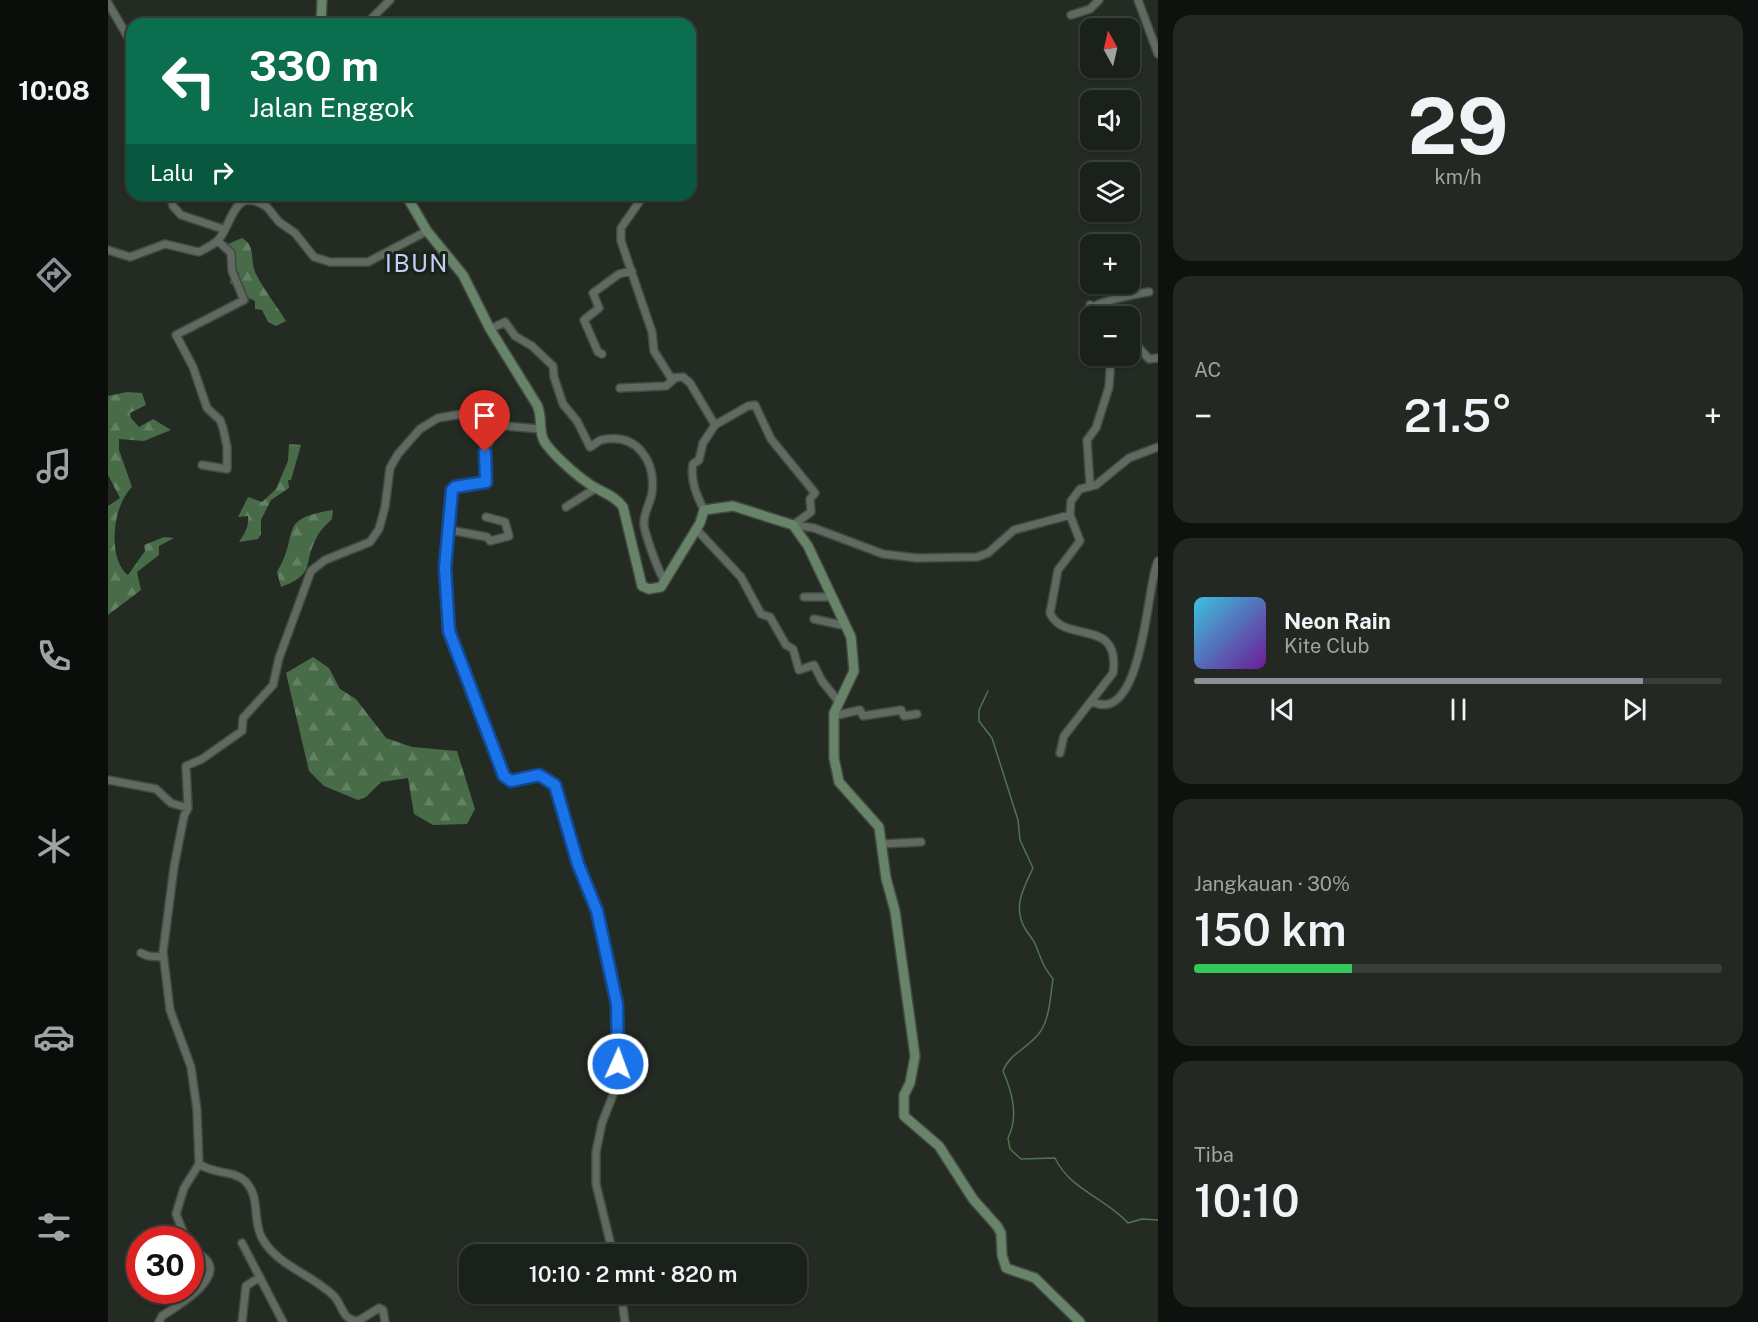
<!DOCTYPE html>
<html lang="id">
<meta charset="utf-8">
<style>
body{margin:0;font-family:"Public Sans",sans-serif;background:#232823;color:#f1f3f6;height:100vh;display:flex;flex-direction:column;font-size:22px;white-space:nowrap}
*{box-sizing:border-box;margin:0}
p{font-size:20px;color:#9fa3a2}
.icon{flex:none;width:33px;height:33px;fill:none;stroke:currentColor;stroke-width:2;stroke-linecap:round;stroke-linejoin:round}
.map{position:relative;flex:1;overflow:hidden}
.details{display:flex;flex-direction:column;gap:15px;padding:15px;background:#0e120e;width:600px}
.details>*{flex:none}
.top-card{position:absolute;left:18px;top:18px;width:570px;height:183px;border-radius:18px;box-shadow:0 2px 4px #0004,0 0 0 2px #383e39;background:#0b6e4f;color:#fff;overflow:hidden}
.needle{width:39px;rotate:352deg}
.buttons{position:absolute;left:972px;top:18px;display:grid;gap:12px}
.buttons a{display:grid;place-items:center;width:60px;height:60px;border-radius:12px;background:#1a201a;box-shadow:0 2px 4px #0004,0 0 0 2px #383e39;font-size:30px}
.speed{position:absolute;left:18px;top:1226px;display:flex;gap:12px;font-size:30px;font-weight:700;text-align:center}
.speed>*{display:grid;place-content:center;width:78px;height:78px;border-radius:50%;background:#1a201a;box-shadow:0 2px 4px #0004,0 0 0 2px #383e39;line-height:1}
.speed .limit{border:9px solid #d22;background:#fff;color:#111}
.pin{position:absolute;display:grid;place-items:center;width:51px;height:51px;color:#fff;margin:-62px -26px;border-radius:50% 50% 50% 0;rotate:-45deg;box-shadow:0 0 6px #0007}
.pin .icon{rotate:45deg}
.me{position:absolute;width:66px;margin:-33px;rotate:2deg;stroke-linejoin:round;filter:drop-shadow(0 0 4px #0008)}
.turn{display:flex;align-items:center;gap:21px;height:126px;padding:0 24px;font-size:27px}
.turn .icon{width:78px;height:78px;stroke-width:2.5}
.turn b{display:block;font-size:42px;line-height:51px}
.then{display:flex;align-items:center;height:57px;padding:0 24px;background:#0003;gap:12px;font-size:22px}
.big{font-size:45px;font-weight:600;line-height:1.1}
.details .tile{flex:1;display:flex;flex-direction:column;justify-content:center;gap:9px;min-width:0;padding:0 21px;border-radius:18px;background:#232823}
.details .dial{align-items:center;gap:0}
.dial b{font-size:78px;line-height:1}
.song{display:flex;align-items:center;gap:18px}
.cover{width:72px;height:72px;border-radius:9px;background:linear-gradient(135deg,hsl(190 70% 55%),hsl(280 70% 35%))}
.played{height:6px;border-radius:3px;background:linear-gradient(90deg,#8c9099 85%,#383e39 85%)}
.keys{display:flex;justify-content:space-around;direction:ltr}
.heat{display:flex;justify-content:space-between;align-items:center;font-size:33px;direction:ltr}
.charge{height:9px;border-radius:4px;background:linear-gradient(90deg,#34c759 30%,#383e39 0)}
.trip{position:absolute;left:351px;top:1244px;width:348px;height:60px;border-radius:18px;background:#1a201a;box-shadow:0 2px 4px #0004,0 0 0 2px #383e39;font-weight:600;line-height:60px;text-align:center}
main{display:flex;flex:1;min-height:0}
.menu{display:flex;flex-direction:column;width:108px;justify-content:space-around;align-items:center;background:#0a0d0a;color:#9fa3a2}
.menu .icon{width:42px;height:42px}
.menu .current{color:#8c9099}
.menu b{font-size:27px;color:#f1f3f6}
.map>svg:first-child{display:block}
</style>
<main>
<nav class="menu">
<b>10:08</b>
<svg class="icon current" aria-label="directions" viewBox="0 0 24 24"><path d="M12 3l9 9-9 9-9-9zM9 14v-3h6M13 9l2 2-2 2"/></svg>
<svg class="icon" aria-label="music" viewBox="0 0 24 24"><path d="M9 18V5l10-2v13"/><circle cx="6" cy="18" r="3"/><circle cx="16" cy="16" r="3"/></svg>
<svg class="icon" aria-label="phone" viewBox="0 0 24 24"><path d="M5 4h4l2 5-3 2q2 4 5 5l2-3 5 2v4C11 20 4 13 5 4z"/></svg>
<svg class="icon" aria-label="climate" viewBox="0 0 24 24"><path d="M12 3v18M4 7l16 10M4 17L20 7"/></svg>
<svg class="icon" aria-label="car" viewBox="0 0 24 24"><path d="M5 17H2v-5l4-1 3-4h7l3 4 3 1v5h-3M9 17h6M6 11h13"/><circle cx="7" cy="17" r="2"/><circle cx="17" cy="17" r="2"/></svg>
<svg class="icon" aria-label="filters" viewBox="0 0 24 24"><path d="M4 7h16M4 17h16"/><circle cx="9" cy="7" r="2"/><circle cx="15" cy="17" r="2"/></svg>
</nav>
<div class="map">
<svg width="1050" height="1322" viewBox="0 0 1050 1322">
<defs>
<pattern id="forest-firs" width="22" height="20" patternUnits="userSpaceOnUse" patternTransform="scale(1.5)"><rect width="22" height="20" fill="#486c47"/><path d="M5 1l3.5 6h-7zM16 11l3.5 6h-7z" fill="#638262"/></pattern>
</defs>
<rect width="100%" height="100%" fill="#232b23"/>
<path fill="url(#forest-firs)" d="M 134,238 C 148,246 142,260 147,272 C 155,289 169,306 178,321 L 168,326 L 160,322 L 154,310 L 147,309 L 147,301 L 136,296 L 122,283 L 122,279 L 130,277 L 131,273 L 123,267 L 119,247 L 120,244 Z
M 19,392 L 34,393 L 38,405 L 22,413 L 23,418 L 31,427 L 45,419 L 63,430 L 36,441 L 11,439 L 11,450 L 24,487 C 3,508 0,560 20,575 L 37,551 L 36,545 L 56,537 L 66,538 L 51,546 L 51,555 L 29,572 L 33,590 L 0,615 L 0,506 L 12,498 L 0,475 L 0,396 Z
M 181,444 L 193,445 L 183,480 L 180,480 L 181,488 L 163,500 L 153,520 L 153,534 L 150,539 L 131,542 C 137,533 141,527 140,516 L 130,517 L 140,497 L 154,502 L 168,489 L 180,461 Z
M 225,510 L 224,519 C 219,524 212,530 209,537 C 194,564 209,574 173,587 L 169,572 C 193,533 167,519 225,510 Z
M 205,657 L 221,668 L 232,689 L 248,699 L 278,738 L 304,747 L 349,751 L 367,809 L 359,824 L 325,825 L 306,814 L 300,778 L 273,782 L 258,797 L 250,800 L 216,786 L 201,771 L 178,673 Z"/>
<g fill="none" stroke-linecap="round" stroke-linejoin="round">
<path stroke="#50744f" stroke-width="1.5" d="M 880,691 L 871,710 L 871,721 L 884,738 L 910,820 L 912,840 L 925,868 C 915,889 904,908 918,930 C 921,935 926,940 928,946 C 934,961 935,966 945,979 C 942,998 942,1023 928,1037 C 917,1049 901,1055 895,1071 C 904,1092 911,1116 900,1138 L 902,1149 L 913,1159 L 947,1158 C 962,1190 998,1198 1020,1223 L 1034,1219 L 1050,1220"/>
<defs>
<path id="street" d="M 1030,0 L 1050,54
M 0,3 L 24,44
M 963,15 L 982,9 L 991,0
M 258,24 L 282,0
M 63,195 L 65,206 L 73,215 L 115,229
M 536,195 L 513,228 L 513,241 L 544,332 L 546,351 L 563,378 L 575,377 L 582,383 L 607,425 L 595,443 L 591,460 L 585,464 C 582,481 589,496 596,510
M 0,250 L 22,257 L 57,244 L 91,252 C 98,248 106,245 111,239 C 125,222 126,185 159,207 L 171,222 L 187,233 L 206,257 L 222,262 L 260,262 L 319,231
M 982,305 L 992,316
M 984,308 C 989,302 1032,293 1041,292
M 382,329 L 397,322 L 407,336 L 424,346 L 445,366 L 446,377 L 455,404 L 469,421 L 482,447 C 486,445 490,441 493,440 C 529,432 548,461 544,493 C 542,504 535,514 536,525 C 537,534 551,574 557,581
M 1022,346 L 1030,347 L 1041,359 L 1050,358
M 494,354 L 490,352 L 476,320 L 491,308 L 485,293 L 511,274 L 524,271
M 512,388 L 558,386 L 566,379
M 387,425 L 377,452 L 379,482 L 347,487 L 344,490 L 337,568 L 341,631 L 396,775 L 403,781 L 431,775 L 447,785 L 470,864 L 489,911 L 509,1004 L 510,1064 L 505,1095 L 494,1123 L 488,1152 L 488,1184 L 505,1254
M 607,425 L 640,406 L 647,405 L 663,439 L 707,493 L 702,499 L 703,512 L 685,525
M 94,465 L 119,469 L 119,447 L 115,428 L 112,420 L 99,408 L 85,367 L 68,335 L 136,300 L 124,271 L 123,253 L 110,241
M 982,485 L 979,440 L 988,428 L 1001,387 L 1003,356
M 458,507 L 488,488
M 685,525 L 706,528 L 775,554 L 809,558 L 869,557 L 880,553 L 906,530 L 962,515 L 963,501 L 972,489 L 988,485 L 1021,458 L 1050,447
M 588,529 L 633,577 L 653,614 L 662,617 L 678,645 L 685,649 L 691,670 L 706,665 L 714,681 L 731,702
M 342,530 L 379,537 L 382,541 L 401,536 L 397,522 L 378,517
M 696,597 L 724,597
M 706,619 L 738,626
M 985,702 C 1036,726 1039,579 1050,561
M 725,716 L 752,710 L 755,716 L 793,710 L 796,716 L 809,714
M 952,753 L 956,736 L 1005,673 C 1013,616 956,645 942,613 L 950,570 L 972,541 L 962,515
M 0,780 L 48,789 L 63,803 L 80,808
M 773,844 L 813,842
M 33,953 L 40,956 L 55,957
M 91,1164 C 107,1175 126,1170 137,1181 C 153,1197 144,1220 154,1238 C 169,1266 204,1274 226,1296 C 235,1306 234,1320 250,1321 L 271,1308 L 275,1310 L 277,1322
M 78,1239 L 68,1214 L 76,1188 L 91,1164 L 89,1110 L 83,1067 L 62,1010 L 55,952 L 66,867 L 76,816 L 80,808 L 78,766 L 94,759 L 134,731 L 135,718 L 165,685 L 171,658 L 203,571 L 217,560 L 262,542 L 271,529 L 277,507 L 282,468 L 290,454 L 312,429 L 330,418 L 354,414 L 387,425 L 432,429
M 134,1243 L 175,1322
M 513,1293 L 517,1322
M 51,1322 L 54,1316 C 68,1307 112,1281 100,1262 C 96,1256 87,1252 82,1245
M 134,1322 L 138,1286 L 152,1277"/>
<path id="secondary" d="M 213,24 L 214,0
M 298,195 L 319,231 L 355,275 L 382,329 L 429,405 C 435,417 430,430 436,441 C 443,453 468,475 480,483 C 492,492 507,495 515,507 L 534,586 L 541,589 L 553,587 L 592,523 L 596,510 L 625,506 L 685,525 L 700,546 L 743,637 L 746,671 L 726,713 L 726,758 L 731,782 L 771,827 L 778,878 L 787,911 L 807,1056 L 802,1083 L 796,1095 L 796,1116 L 831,1146 L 865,1199 L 889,1226 L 893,1233 L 894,1255 L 898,1268 L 927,1278 L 972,1322"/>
</defs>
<use href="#street" stroke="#424a42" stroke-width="10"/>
<use href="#secondary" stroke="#424a42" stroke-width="12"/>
<use href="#street" stroke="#606a60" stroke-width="7"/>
<use href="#secondary" stroke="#688468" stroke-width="9"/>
</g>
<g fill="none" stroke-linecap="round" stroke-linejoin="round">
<defs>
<path id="route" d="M 377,452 L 378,482 L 347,487 L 344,490 L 337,568 L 341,631 L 396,776 L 403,781 L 431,775 L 447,785 L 470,864 L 489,911 L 509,1004 L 510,1064"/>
</defs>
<use href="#route" stroke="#114b97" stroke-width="15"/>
<use href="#route" stroke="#1a73e8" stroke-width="10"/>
</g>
<g text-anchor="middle" stroke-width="6" stroke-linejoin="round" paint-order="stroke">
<g font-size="24" letter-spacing="1.5" fill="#c2cdf8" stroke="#1a2219">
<text x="309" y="272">IBUN</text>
</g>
</g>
</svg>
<div class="buttons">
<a><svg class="needle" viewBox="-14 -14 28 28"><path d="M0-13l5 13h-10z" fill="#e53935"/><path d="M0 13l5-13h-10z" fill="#9fa3a2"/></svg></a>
<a><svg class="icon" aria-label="sound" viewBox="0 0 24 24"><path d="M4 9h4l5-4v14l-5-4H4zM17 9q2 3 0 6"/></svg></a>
<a><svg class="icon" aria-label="layers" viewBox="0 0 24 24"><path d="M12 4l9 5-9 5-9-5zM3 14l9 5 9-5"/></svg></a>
<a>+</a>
<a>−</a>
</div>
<div class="speed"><div class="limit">30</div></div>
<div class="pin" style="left:377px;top:452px;background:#d93025"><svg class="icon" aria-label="arrive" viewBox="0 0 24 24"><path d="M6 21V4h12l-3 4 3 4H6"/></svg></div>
<svg class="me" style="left:510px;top:1064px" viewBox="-20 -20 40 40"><circle r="17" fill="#1a73e8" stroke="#fff" stroke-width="3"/><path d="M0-11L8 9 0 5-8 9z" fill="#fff"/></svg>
<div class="trip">10:10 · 2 mnt · 820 m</div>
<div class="top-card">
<div class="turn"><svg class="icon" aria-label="left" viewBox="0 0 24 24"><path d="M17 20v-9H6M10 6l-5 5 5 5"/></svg><div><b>330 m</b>Jalan Enggok</div></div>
<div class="then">Lalu<svg class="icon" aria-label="right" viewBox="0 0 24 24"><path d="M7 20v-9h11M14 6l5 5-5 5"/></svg></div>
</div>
</div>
<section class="details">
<div class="tile dial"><b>29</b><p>km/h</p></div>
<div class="tile"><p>AC</p>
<div class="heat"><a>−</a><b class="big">21.5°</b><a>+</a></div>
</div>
<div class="tile">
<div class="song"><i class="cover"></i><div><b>Neon Rain</b><p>Kite Club</p></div></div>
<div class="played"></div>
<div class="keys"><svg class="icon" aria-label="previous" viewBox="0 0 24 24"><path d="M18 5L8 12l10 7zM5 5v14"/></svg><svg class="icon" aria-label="pause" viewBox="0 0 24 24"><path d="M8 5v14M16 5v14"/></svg><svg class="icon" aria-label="next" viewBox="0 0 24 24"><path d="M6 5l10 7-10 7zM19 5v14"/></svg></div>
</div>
<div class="tile"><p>Jangkauan · 30%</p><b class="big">150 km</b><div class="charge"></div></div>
<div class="tile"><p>Tiba</p><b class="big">10:10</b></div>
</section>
</main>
